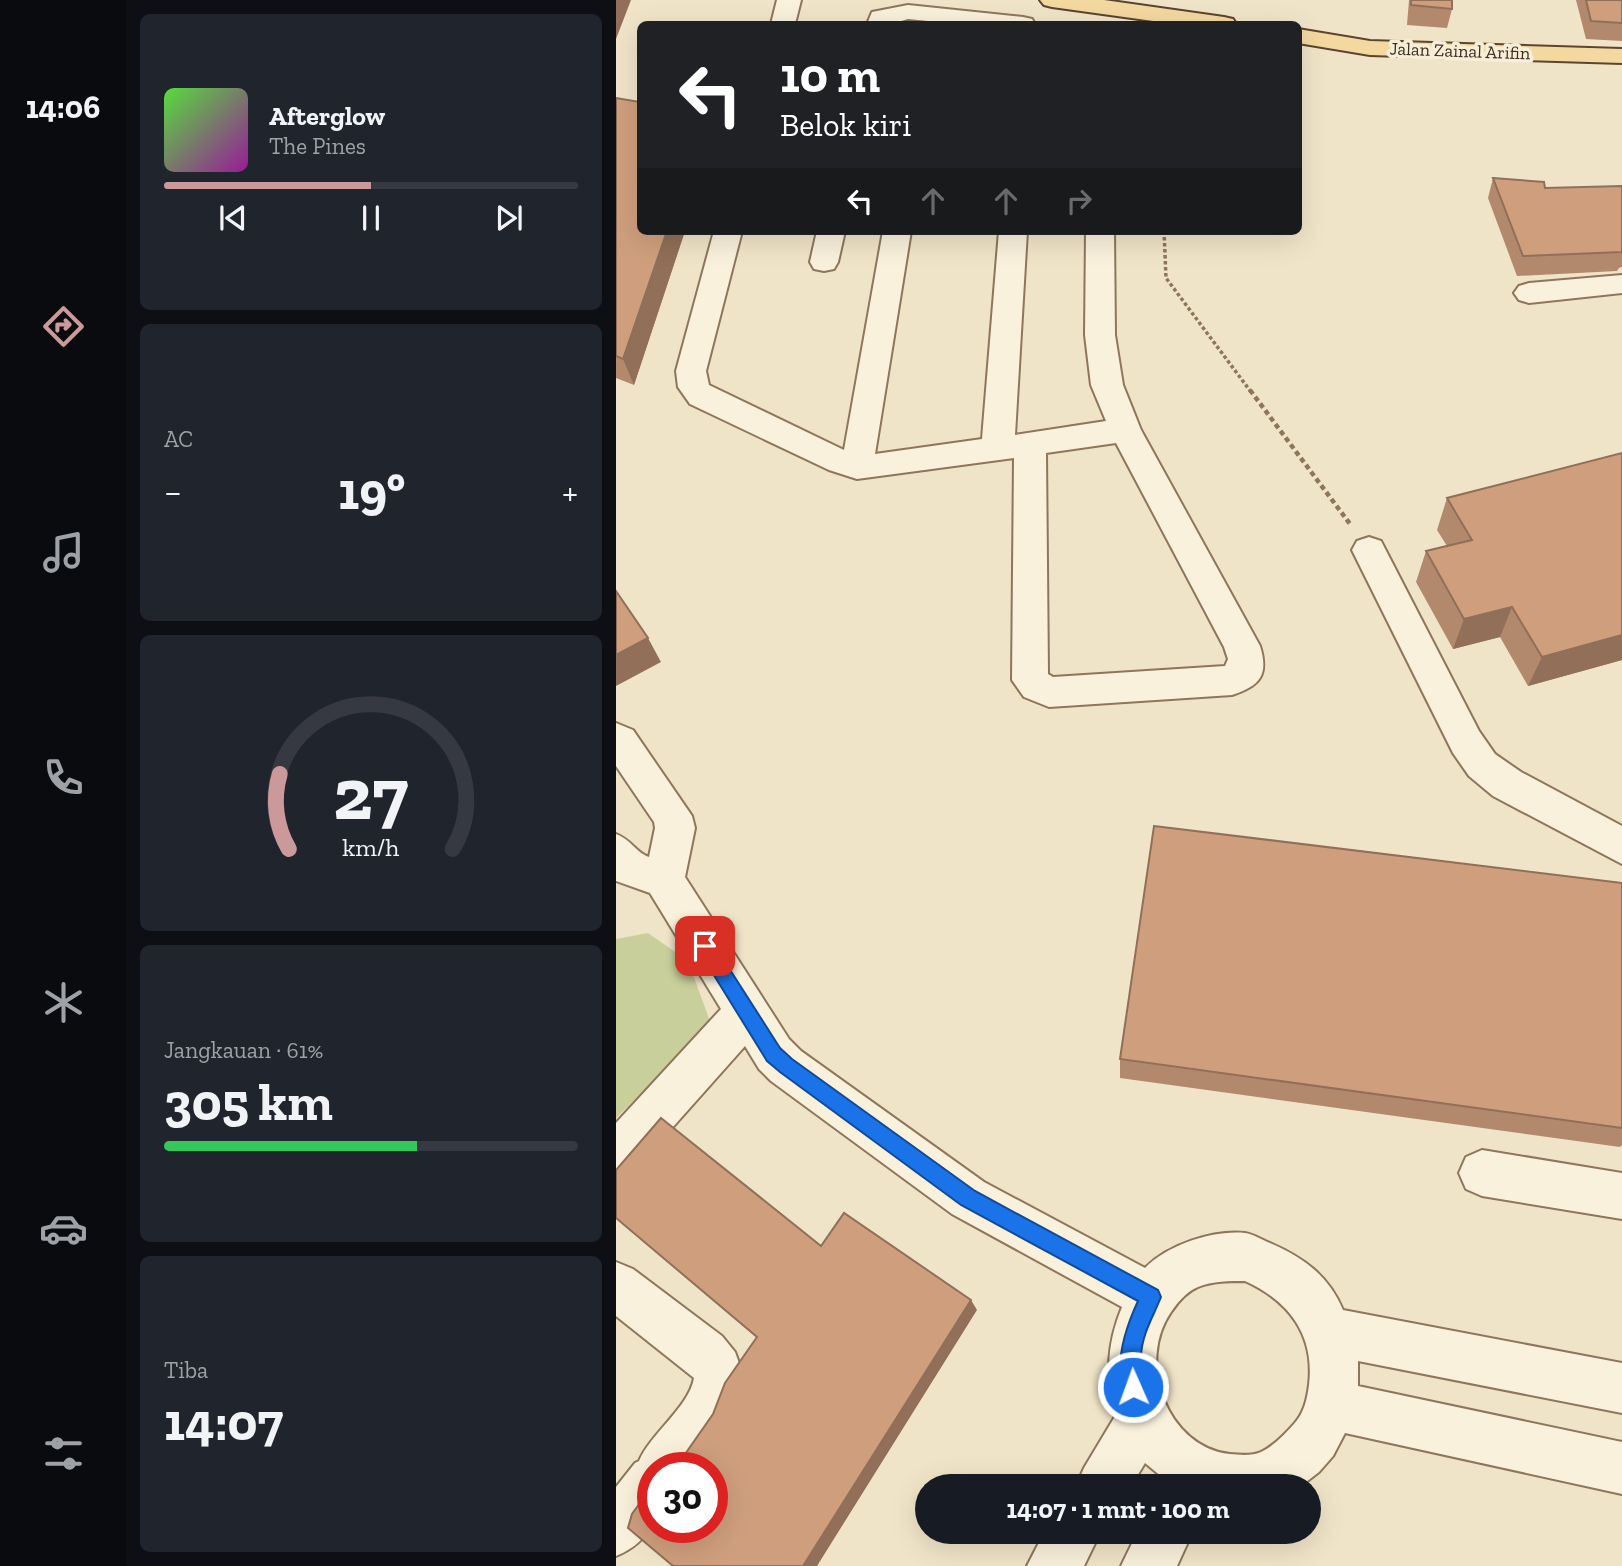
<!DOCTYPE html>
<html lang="id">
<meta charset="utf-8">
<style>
body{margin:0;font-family:"Zilla Slab",serif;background:#20242c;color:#f1f3f6;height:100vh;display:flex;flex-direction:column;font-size:26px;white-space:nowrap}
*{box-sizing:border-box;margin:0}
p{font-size:23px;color:#9ea1a6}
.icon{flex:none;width:38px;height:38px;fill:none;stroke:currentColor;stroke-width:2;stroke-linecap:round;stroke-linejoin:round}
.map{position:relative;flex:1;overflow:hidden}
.sheet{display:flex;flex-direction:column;gap:14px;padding:14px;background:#0d0f14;width:490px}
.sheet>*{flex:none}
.hud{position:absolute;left:21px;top:21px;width:665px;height:214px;border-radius:10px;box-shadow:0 7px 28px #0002;background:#202124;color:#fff;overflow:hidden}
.speed{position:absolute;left:21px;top:1452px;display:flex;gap:14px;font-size:35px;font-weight:700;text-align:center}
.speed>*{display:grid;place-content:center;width:91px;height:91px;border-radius:50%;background:#171b24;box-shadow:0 7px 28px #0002;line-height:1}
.speed .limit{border:10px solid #d22;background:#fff;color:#111}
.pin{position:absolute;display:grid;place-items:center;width:60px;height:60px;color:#fff;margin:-30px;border-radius:14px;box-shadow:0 4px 10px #0006}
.me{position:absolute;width:77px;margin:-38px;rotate:358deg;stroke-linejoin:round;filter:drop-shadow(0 0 5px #0008)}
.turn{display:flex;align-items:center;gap:24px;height:147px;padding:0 28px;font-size:32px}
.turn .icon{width:91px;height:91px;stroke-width:2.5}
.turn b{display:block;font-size:49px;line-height:60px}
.lanes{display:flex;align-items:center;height:66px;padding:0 28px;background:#0003;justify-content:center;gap:35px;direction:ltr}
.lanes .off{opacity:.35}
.big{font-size:52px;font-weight:700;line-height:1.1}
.sheet .tile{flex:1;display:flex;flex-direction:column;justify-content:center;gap:10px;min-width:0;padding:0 24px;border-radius:10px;background:#20242c}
.sheet .dial{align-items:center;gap:0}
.dial svg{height:182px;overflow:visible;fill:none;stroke:#363941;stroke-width:7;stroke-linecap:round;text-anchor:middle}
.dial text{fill:#f1f3f6;stroke:none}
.song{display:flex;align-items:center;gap:21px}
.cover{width:84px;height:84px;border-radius:10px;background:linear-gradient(135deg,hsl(110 70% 55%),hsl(300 70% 35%))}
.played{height:7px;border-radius:4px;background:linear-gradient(90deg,#cc999b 50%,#363941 50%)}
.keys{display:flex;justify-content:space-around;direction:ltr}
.heat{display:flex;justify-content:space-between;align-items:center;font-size:38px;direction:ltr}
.charge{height:10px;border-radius:5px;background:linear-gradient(90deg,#34c759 61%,#363941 0)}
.trip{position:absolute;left:299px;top:1474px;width:406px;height:70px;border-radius:35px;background:#171b24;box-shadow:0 7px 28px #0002;font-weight:700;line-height:70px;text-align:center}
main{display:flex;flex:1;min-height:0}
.menu{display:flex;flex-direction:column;width:126px;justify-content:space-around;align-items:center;background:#090b0e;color:#9ea1a6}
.menu .icon{width:49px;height:49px}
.menu .current{color:#cc999b}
.menu b{font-size:32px;color:#f1f3f6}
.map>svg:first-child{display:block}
</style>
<main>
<nav class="menu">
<b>14:06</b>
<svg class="icon current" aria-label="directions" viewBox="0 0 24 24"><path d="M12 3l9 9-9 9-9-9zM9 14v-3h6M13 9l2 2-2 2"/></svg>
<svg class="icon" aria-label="music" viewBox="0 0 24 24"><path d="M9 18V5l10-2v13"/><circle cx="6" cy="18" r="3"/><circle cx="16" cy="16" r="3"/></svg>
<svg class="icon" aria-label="phone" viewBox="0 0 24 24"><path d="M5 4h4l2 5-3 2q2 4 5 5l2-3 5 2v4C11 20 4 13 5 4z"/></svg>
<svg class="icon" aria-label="climate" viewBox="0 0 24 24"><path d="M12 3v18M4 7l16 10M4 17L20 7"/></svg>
<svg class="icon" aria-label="car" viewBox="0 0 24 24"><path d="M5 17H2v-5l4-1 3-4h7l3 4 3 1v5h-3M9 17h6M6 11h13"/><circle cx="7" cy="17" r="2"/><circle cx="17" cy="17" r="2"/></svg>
<svg class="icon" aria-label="filters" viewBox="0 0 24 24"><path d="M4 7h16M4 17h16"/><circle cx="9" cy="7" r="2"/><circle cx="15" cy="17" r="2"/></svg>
</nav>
<section class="sheet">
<div class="tile">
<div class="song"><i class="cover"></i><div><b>Afterglow</b><p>The Pines</p></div></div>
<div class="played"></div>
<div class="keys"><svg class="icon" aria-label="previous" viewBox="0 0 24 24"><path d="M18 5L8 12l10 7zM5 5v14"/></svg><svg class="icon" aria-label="pause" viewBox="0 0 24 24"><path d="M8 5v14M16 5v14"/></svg><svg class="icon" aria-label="next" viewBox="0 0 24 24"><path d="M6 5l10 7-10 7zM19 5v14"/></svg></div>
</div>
<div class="tile"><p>AC</p>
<div class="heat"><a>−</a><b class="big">19°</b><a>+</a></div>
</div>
<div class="tile dial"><svg viewBox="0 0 100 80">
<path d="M14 69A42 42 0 1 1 86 69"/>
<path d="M14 69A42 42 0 0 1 10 36" stroke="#cc999b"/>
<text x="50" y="56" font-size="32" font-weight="700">27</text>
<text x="50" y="72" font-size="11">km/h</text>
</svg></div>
<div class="tile"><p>Jangkauan · 61%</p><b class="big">305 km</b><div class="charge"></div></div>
<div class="tile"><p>Tiba</p><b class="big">14:07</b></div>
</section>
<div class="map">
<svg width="1006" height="1566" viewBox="0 0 1006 1566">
<rect width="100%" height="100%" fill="#f0e4c8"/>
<path fill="#c9cf9b" d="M 32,933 L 72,961 L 95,1024 L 0,1118 L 0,939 Z"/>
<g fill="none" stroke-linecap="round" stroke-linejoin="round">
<defs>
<path id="minor" d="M 161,0 L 185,0 L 179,24 L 155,24 Z
M 292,5 L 407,17 L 416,19 L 419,24 L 342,24 L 292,19 L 275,24 L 251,24 L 256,12 Z
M 98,231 L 126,231 L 90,371 L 93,385 L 228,450 L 267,231 L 295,231 L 259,454 L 366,439 L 383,231 L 411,231 L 399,435 L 490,421 L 475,385 L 469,335 L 470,231 L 498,231 L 499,335 L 507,385 L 525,430 L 644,646 C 653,675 644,686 616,695 L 433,707 L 408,697 L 396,680 L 398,458 L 241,479 L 213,470 L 74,404 L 62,387 L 60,371 ZM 500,443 L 608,647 L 612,659 L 609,666 L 437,677 L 432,674 L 430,453 Z
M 201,231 L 229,231 L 222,262 L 218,269 L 208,271 L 198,269 L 194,262 Z
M 1006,275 L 1006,293 L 913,303 L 903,300 L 898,293 L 903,286 L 913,283 Z
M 753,537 L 765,541 L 863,731 L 879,754 L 905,772 L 1006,826 L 1006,864 L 877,796 L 853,776 L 837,753 L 736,550 L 741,541 Z
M 0,723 L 17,730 L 76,816 L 79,828 L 69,877 L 173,1039 L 185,1051 L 368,1182 L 529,1268 C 552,1245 596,1230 629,1233 C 637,1234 646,1240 654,1243 C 688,1258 712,1275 727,1310 L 1006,1363 L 1006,1413 L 742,1361 L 742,1386 L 1006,1442 L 1006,1494 L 729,1433 L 717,1456 L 703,1472 L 685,1486 L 557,1486 L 529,1463 L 515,1486 L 460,1486 L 468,1468 L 501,1413 C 489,1375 491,1344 506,1307 L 336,1214 L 155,1081 L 143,1069 L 129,1046 L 16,1173 L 0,1180 L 0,1123 L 105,1009 L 34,893 L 0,881 L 0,834 C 17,841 19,852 33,857 L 39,828 L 38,822 L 0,766 ZM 629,1281 C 673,1301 699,1335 693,1385 C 691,1400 688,1413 678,1424 C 669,1434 658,1446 645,1452 C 636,1456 624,1455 614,1454 C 551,1447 520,1362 555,1312 C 562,1302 570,1292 582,1287 C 596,1281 614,1281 629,1281 Z
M 866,1150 L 1006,1173 L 1006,1219 L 866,1196 L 850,1189 L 843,1173 L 850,1157 Z
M 0,1262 L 17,1269 L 106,1336 L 119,1352 L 128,1377 L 113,1418 L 78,1468 L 37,1468 C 37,1510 45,1537 0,1556 L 0,1487 L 19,1463 L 23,1461 C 35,1433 73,1407 78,1378 L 0,1316 Z
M 429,1531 L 485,1531 L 468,1566 L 411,1566 Z
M 522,1531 L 577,1531 L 561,1566 L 505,1566 Z"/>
<path id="major" d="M 424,0 L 488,0 L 608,17 L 617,19 L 620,24 L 559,24 L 436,7 L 428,5 Z
M 682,29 L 754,41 L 1006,49 L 1006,63 L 754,55 L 682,43 Z"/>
</defs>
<use href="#minor" stroke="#8d765c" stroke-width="4"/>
<use href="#major" stroke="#5b4430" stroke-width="4"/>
<path stroke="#8d765c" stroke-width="3.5" stroke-dasharray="3.5 2.5" stroke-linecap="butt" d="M 548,231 L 550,278 L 635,392"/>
<path stroke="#8d765c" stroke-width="4.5" stroke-dasharray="5 3.5" stroke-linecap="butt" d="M 634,390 L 734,524"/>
<use href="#minor" fill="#faf1dc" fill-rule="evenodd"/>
<use href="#major" fill="#f3d9a0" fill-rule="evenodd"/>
</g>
<path fill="#b2896c" d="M 793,0 L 836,0 L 836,9 L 831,28 L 791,25 Z
M 960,0 L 1006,0 L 1006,41 L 970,39 Z
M 0,98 L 24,231 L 69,231 L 18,385 L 0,378 Z
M 877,178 L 929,188 L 1006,186 L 1006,267 L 1003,268 L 1001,271 L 901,276 L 872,198 Z
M 1006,453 L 1006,660 L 912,686 L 884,637 L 837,649 L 800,582 L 810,551 L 831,546 L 821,530 L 831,498 Z
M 1006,883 L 1006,1145 L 1004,1147 L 504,1078 L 504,1059 Z"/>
<path fill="#916f58" d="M 0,0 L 15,0 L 0,39 Z
M 51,231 L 69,231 L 18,385 L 7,359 Z
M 896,607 L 884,637 L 837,649 L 848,619 Z
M 1006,635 L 1006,660 L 912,686 L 926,657 Z
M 32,638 L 45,662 L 0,686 L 0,655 Z
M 355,1300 L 361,1310 L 201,1566 L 187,1566 Z"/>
<path fill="#cf9f7d" stroke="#916f58" stroke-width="2" d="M 795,0 L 836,0 L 836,9 L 795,5 Z
M 970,0 L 1006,0 L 1006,23 L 975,21 Z
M 0,98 L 24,102 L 24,231 L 51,231 L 7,359 L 0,356 Z
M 877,178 L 928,182 L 929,188 L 1006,186 L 1006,252 L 907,256 Z
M 1006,453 L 1006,635 L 926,657 L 896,607 L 848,619 L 810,551 L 856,540 L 831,498 Z
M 0,591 L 32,638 L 0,655 Z
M 538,826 L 1006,883 L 1006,1128 L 504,1059 Z
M 45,1118 L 205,1246 L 228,1213 L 355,1300 L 187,1566 L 57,1566 L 12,1528 L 16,1514 L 37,1485 L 37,1528 L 96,1528 L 96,1468 L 48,1468 L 60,1467 L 97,1414 L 109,1383 L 141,1337 L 0,1218 L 0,1170 Z"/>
<path fill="#1a73e8" stroke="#114b97" stroke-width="2" d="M 89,938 L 95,940 L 164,1048 L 176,1059 L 359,1191 L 542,1290 L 545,1297 C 537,1317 526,1334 525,1356 C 525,1369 529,1382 524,1395 L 517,1398 L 509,1395 C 497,1365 509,1329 522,1301 L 345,1205 L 164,1072 L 151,1061 L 83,951 L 81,946 L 83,940 Z"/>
<g text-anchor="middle" stroke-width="7" stroke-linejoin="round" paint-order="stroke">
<g font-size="18" fill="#3d2e20" stroke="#f7eed8">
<text transform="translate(844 51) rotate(2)" y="6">Jalan Zainal Arifin</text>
</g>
</g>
</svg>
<div class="speed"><div class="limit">30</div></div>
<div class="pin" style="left:89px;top:946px;background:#d93025"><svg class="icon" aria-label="arrive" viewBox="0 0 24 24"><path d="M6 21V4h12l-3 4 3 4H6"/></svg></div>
<svg class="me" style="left:517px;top:1387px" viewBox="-20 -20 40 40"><circle r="17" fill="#1a73e8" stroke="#fff" stroke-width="3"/><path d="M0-11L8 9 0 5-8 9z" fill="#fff"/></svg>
<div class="trip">14:07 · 1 mnt · 100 m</div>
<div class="hud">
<div class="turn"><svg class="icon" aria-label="left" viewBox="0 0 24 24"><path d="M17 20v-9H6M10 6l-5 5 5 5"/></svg><div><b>10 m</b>Belok kiri</div></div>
<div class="lanes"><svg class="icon" aria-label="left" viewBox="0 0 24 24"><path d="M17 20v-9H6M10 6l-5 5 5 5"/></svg><svg class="icon off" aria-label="ahead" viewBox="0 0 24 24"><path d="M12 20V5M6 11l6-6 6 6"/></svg><svg class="icon off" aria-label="ahead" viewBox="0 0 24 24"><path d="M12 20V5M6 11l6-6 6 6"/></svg><svg class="icon off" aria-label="right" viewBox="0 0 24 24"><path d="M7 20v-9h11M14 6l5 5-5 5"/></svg></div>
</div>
</div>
</main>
